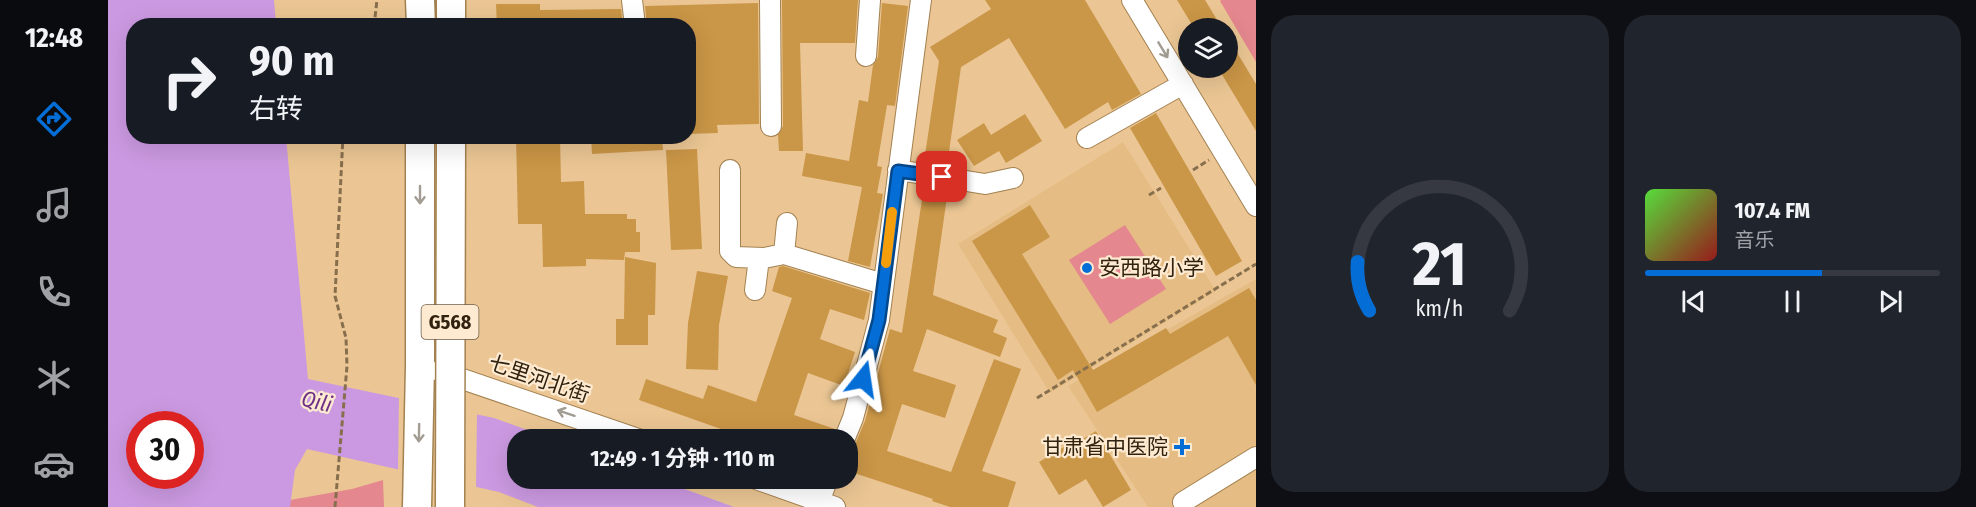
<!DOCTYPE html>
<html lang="zh">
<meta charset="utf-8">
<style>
body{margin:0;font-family:"Fira Sans Condensed","Noto Sans SC",sans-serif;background:#20242c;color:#f1f3f6;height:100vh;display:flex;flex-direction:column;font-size:22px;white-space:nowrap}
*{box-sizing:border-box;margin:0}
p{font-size:20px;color:#9ea1a6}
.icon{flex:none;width:33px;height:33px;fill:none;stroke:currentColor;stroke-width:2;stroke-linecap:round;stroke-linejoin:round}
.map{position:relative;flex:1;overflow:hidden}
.details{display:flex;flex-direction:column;gap:15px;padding:15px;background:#0d0f14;width:720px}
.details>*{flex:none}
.hud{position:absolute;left:18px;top:18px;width:570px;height:126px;border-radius:24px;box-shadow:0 6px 24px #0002;background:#171b24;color:#f1f3f6;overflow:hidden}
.fabs{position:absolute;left:1070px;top:18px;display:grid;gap:12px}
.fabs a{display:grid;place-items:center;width:60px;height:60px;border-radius:50%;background:#171b24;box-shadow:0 6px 24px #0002;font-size:30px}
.speed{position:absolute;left:18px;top:411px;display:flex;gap:12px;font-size:30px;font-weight:700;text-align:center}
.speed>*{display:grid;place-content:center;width:78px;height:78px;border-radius:50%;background:#171b24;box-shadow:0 6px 24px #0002;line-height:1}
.speed .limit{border:9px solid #d22;background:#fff;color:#111}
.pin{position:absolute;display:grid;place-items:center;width:51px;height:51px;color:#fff;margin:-26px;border-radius:12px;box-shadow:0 3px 9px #0006}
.me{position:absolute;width:66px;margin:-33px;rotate:15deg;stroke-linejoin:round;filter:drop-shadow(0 0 4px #0008)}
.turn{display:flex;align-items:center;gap:21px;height:126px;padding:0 24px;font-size:27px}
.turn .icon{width:78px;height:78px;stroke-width:2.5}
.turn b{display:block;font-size:42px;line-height:51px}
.details .widget{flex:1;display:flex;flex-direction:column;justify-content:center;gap:9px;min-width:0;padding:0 21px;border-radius:24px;background:#20242c}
.details .dial{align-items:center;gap:0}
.dial svg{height:156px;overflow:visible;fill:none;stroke:#363941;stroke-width:7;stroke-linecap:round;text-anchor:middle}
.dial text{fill:#f1f3f6;stroke:none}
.song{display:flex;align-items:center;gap:18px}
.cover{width:72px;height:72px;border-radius:9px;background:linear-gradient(135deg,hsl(110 70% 55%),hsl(0 70% 35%))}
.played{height:6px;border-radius:3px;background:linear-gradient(90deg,#046ed6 60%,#363941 60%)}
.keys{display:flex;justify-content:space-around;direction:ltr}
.details .tiles{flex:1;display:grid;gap:15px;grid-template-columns:repeat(2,1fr)}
.trip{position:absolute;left:399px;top:429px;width:351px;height:60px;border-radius:24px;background:#171b24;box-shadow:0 6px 24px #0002;font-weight:700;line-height:60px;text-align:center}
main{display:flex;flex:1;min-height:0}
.dock{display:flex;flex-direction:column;width:108px;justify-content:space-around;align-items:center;background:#090b0e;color:#9ea1a6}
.dock .icon{width:42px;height:42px}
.dock .current{color:#046ed6}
.dock b{font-size:27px;color:#f1f3f6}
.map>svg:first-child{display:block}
</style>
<main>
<nav class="dock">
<b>12:48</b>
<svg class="icon current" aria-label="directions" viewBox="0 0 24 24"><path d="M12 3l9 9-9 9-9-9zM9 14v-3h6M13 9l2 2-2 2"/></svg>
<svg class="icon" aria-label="music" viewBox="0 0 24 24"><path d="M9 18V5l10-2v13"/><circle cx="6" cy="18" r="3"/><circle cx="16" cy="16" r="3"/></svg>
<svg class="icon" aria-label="phone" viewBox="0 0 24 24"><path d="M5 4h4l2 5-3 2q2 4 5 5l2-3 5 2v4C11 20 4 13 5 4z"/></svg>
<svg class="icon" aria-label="climate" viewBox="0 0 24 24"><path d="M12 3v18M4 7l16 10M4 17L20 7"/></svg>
<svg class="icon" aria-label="car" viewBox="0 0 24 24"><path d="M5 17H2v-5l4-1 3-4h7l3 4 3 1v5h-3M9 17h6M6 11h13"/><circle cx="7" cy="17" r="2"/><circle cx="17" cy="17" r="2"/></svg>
</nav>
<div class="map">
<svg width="1148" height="507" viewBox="0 0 1148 507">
<rect width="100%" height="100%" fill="#ebc694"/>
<path fill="#e5bc83" d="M 1015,142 L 1108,291 L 942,393 L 850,244 Z
M 1148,279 L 1148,507 L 1040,507 L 960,386 Z"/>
<path fill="#e4878e" d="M 1113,0 L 1148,0 L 1148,62 L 1112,1 Z
M 1017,225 L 1058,289 L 1002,324 L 961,260 Z
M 275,480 L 276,507 L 182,507 L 182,500 L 244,489 Z"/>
<path fill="#cb99e1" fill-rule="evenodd" d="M 0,0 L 166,0 L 168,25 L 26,26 L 26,136 L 178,137 L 200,379 L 386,418 L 444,439 L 410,440 L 410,478 L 549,479 L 626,507 L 430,507 L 391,492 L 199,449 L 187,470 L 182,507 L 0,507 ZM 32,424 L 82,424 L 82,476 L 32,476 Z"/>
<path fill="#ebc694" d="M 291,395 L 369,412 L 368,490 L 290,473 Z"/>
<path fill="#ca9647" d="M 674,0 L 750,0 L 747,43 L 692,43 L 695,151 L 671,151 L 670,135 L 675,126 Z
M 877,0 L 977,0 L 1033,94 L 1004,110 L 1000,102 L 957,129 L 901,38 L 853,67 L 839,166 L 816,162 L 831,61 L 822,47 L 883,9 Z
M 1069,0 L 1097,0 L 1114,28 L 1086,28 Z
M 650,3 L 651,124 L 609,125 L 610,133 L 580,134 L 580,26 L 539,26 L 537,6 Z
M 774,3 L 800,6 L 787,106 L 779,105 L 769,166 L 774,167 L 769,193 L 775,194 L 762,267 L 740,261 L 754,187 L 694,176 L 698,153 L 741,161 L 751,100 L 760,102 L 765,65 L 770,57 Z
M 388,4 L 432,4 L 432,10 L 513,9 L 515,26 L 389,26 Z
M 1119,36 L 1148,84 L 1148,131 L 1110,68 L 1119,68 Z
M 1048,113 L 1134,261 L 1108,276 L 1022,128 Z
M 917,114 L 934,141 L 898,163 L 891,151 L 866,166 L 849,140 L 876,123 L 883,135 Z
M 408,136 L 452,136 L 453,182 L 476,181 L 477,214 L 519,214 L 519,219 L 528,219 L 528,232 L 532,232 L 532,252 L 517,252 L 516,260 L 478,259 L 478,266 L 435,267 L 434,224 L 410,224 Z
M 483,136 L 554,136 L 555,150 L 484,154 Z
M 589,149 L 594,249 L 563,250 L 558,150 Z
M 816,186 L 840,190 L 825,295 L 890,320 L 885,332 L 899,338 L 892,357 L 819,329 L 805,371 L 848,385 L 837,418 L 794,404 L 779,451 L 843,472 L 886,359 L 913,369 L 874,471 L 908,482 L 900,507 L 842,507 L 824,501 L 825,499 L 740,471 L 740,461 L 757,421 L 782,329 L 794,333 Z
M 922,205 L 942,237 L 914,254 L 985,370 L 1058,328 L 1062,334 L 1141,288 L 1148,300 L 1148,385 L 1120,336 L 989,412 L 965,370 L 950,380 L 864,241 Z
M 517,257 L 548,263 L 547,315 L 540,315 L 540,345 L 508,345 L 508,319 L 516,319 Z
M 675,266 L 762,293 L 756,320 L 722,309 L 712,339 L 747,352 L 736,386 L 700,373 L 686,415 L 727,429 L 724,440 L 644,440 L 531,400 L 538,379 L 595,399 L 600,385 L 648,402 L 684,298 L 664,291 L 671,267 Z
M 589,271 L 620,276 L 611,325 L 610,370 L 578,369 L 580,323 Z
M 988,431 L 1023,490 L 995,507 L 978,479 L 951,495 L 931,462 L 971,438 L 972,441 Z"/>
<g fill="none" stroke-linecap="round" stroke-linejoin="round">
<defs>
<path id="minor" d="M 524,0 L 527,26
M 662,0 L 663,126
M 1024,0 L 1148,206
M 758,56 L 762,0
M 979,138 L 1075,84
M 622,170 L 622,251 L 628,257 L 656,258 L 676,254 L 775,284
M 790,170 L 877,184 L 905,178
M 676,254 L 679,223
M 647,290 L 651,258
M 331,371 L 533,440
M 736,440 L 745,418 L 771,320 L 813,0
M 645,478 L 727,507
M 711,502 L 720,478
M 1075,502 L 1148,457"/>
<path id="highway" d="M 312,0 L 313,26
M 343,26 L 343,0
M 309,507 L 312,366 L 312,136"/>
</defs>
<use href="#minor" stroke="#a38150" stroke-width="22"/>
<use href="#highway" stroke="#a38150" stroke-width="31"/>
<path stroke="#876f4d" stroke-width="3" stroke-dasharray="6 3" stroke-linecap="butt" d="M 266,26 L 269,0
M 1085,170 L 1101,160
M 1041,195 L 1053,188
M 929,398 L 1148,264
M 227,507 L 239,366 L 238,338 L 227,296 L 235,136"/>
<use href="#minor" stroke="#fff" stroke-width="20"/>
<use href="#highway" stroke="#fff" stroke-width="28"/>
<defs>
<path id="highway-bridge" d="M 342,507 L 343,136"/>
</defs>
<use href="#highway-bridge" stroke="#a38150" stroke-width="31" stroke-linecap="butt"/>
<use href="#highway-bridge" stroke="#fff" stroke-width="28"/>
</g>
<defs><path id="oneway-shaft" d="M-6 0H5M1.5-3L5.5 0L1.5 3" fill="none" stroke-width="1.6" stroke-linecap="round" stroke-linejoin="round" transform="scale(1.5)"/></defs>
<g stroke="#a29c93">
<use href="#oneway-shaft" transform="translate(1055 50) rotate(59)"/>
<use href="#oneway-shaft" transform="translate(312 195) rotate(90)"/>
<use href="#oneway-shaft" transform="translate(458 413) rotate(-161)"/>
<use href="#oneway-shaft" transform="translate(311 433) rotate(91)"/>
</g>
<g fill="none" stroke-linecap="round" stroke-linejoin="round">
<defs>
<path id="route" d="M 755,379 L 771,320 L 790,171 L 834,177"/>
</defs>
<use href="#route" stroke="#03488b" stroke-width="15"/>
<use href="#route" stroke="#046ed6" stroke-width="10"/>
<path stroke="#f59e0b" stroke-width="10" d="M 778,263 L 784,212"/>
</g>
<g fill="#046ed6" stroke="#fdead1" stroke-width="2">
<circle cx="979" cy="268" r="6"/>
<path d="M1071 438h6v6h6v6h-6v6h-6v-6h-6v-6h6z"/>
</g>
<g text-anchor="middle" stroke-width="4.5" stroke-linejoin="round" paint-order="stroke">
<rect fill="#fdead1" stroke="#6e5e48" stroke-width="1.5" x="313.5" y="305" width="57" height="34" rx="4.5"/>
<g font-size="20" font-weight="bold" fill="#30220e">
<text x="342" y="329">G568</text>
</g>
<g font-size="21" fill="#30220e" stroke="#fdead1" text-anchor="start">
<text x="991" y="275">安西路小学</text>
<text x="1060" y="454" text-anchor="end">甘肃省中医院</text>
</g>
<g font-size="21" fill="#30220e" stroke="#fdead1">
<text transform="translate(431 379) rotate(19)" y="7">七里河北街</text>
</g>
<g font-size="22" font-style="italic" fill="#6d3085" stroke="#fdead1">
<text transform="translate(209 401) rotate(14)" y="8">Qili</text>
</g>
</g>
</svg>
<div class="fabs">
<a><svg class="icon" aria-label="layers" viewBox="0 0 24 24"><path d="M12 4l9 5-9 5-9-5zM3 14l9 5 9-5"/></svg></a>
</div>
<div class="speed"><div class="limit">30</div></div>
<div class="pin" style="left:834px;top:177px;background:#d93025"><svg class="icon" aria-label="arrive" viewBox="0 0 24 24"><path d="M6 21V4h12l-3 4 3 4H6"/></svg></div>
<svg class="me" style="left:755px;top:379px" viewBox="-20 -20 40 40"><path d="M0-17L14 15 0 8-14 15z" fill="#046ed6" stroke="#fff" stroke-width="4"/></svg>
<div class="trip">12:49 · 1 分钟 · 110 m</div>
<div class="hud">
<div class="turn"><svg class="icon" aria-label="right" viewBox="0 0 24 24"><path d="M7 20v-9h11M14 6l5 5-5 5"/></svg><div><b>90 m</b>右转</div></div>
</div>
</div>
<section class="details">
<div class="tiles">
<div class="widget dial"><svg viewBox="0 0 100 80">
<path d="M14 69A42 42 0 1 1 86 69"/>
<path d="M14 69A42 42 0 0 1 8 44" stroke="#046ed6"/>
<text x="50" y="56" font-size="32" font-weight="700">21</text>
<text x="50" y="72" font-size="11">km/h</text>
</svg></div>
<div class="widget">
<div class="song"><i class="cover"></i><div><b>107.4 FM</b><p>音乐</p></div></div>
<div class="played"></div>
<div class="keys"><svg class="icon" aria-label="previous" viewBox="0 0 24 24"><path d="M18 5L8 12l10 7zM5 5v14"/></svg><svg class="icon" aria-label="pause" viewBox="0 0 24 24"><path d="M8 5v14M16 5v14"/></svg><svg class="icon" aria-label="next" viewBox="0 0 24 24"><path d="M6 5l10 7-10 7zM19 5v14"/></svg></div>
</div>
</div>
</section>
</main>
